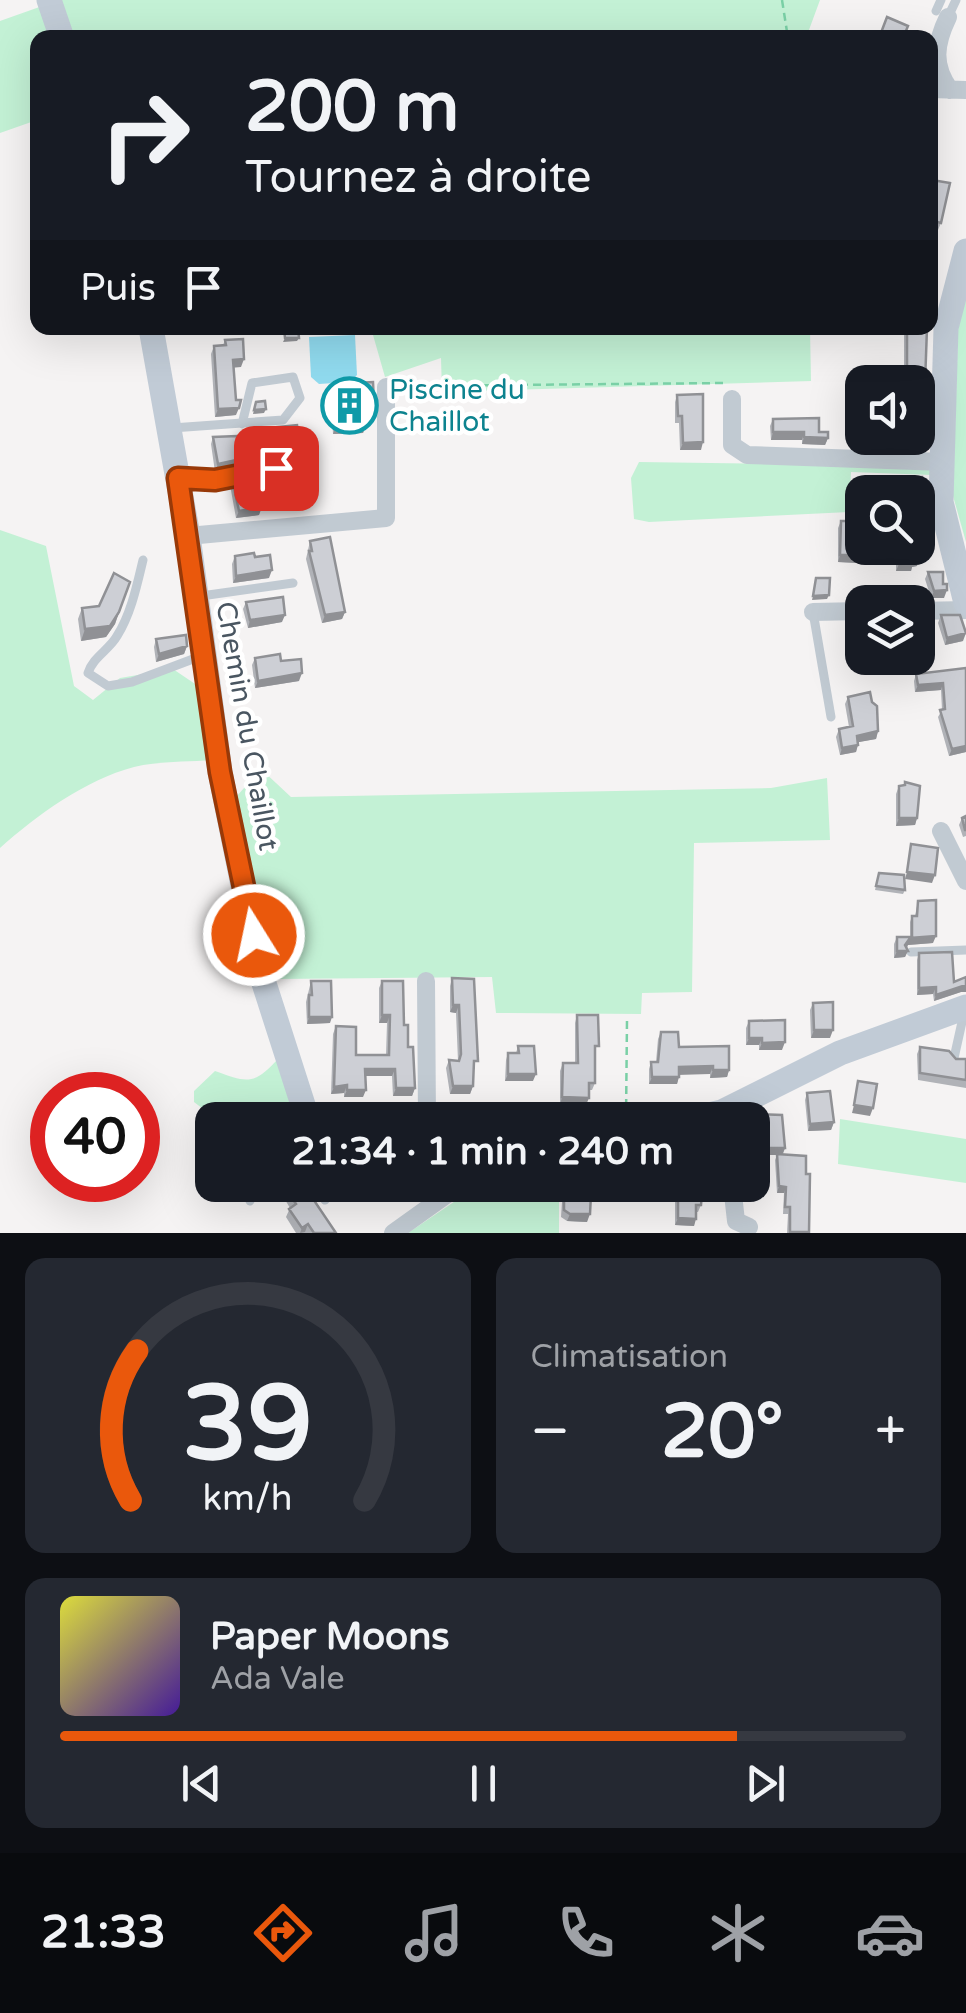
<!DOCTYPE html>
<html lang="fr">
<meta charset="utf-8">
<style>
body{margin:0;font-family:"Varela Round",sans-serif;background:#242831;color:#f1f3f6;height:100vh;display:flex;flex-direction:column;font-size:38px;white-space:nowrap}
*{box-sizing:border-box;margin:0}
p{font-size:32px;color:#9ea1a6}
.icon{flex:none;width:55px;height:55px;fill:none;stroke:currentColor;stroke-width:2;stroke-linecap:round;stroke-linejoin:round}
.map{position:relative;height:1233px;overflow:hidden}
.details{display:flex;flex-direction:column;gap:25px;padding:25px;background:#0d0f14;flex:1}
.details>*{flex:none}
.guide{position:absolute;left:30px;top:30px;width:908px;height:305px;border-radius:20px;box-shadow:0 10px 40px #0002;background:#171b24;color:#f1f3f6;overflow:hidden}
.buttons{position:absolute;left:845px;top:365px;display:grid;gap:20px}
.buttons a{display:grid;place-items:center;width:90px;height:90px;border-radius:20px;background:#171b24;box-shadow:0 10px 40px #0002;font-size:50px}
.speed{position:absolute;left:30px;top:1072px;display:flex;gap:20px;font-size:50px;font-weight:700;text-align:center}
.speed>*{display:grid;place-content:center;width:130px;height:130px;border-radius:50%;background:#171b24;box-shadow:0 10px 40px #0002;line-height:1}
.speed .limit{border:15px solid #d22;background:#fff;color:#111}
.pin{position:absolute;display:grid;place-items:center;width:85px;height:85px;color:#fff;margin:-42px;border-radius:20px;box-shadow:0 5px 15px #0006}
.me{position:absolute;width:110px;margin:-55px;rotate:350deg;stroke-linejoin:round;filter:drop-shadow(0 0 8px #0008)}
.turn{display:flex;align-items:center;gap:35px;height:210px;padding:0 50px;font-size:45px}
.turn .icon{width:130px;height:130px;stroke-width:2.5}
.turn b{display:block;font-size:70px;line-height:85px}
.then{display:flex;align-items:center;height:95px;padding:0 50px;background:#0003;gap:20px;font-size:38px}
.big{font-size:75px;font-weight:800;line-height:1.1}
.details .tile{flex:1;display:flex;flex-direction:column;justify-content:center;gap:15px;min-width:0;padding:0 35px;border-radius:20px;background:#242831}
.details .dial{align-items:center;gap:0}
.dial svg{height:260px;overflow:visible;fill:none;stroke:#363941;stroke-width:7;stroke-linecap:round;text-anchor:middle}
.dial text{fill:#f1f3f6;stroke:none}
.song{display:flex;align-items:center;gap:30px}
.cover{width:120px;height:120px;border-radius:15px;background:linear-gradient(135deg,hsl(60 70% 55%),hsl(260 70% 35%))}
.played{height:10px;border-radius:5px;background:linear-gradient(90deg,#ea580c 80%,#363941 80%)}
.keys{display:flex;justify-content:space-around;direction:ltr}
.heat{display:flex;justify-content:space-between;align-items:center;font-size:55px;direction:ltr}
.details .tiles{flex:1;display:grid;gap:25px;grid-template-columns:1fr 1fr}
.tile:last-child{grid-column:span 2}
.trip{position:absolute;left:195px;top:1102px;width:575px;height:100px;border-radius:20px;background:#171b24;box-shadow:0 10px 40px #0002;font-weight:800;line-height:100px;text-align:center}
.dock{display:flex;height:160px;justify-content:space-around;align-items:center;background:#090b0e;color:#9ea1a6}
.dock .icon{width:70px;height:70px}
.dock .on{color:#ea580c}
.dock b{font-size:45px;color:#f1f3f6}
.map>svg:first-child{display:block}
</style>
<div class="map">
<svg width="966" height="1233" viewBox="0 0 966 1233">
<rect width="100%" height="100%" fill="#f5f3f3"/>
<path fill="#c3f1d5" d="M 49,0 L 820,0 L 806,38 L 62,37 Z
M 45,5 L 55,37 L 38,38 L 37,120 L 0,133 L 0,21 Z
M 966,296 L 966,542 L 953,496 L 958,330 Z
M 371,328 L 810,328 L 811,381 L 442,392 L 441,358 L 385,377 Z
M 639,462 L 931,466 L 932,475 L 851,472 L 849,512 L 649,522 L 634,519 L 631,478 Z
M 0,530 L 46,546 L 74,686 L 93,700 L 120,678 L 173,669 L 201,688 L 212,760 C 187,762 158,761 134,767 C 85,780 37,815 0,848 Z
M 261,769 L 291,797 L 771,788 L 827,778 L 830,840 L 694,843 L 692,992 L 642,993 L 641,1014 L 496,1013 L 492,977 L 278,979 L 258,907 L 236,797 Z
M 278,1059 L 295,1108 L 287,1120 L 212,1120 L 211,1115 L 194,1102 L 194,1091 L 215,1071 C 248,1083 254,1085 278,1059 Z
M 840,1119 L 966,1139 L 966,1183 L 838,1164 Z
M 479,1185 L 559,1185 L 559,1233 L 408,1233 Z"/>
<path fill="#90daee" d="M 355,335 L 357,375 L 350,382 L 319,384 L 311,377 L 309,337 Z"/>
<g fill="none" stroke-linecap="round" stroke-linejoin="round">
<path stroke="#7ad0a6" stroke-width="2.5" stroke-dasharray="8 5" stroke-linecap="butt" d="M 782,0 L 788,38
M 403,386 L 725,383
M 626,1120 L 627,1020"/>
<path stroke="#c1cad2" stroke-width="9" d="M 936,11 L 941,0
M 948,17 L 956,0
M 172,428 L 283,420 L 300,398 L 293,377 L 252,383 L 242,424
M 179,478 L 215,480 L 275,467
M 143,560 C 137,585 131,614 117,636 C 109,650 93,657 88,673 L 108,686 L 132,682 L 201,656
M 201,596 L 293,583
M 813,612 L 831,717
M 911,952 L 966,950
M 954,1058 L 962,1022 L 960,1011
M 325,1200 L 336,1185
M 250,1201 L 255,1185"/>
<path stroke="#c1cad2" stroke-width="18" d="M 948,17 C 935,44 932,65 950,90
M 930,89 L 966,90
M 732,399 L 732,445 L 747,455 L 943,462
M 188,536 L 386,518 L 386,387
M 918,611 L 966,610
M 813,612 L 862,611
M 941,831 L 966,881
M 426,981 L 427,1120
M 732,1185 L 736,1221 L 749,1227
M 393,1233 L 460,1185"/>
<path stroke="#c1cbd6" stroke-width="25" d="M 49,0 L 62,38
M 966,251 L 946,328 L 941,502 L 966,603
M 151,328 L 188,536 L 220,772 L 261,974 L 305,1111 L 321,1120
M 687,1120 L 722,1112 L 840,1053 L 966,1007"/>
</g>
<path fill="#b0b2b7" d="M 932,180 L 941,223 L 938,230 L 930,229 L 930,186 Z
M 904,328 L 927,328 L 924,411 L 926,441 L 923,449 L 900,448 L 900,438 L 918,438 L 918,382 L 903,382 L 904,379 Z
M 225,340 L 241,367 L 233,367 L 236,415 L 215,417 L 211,354 L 214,346 L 223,345 Z
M 335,384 L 370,414 L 366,414 L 367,422 L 363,433 L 333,434 L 331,396 Z
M 677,395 L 701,450 L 680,450 L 679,423 L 675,423 L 675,402 Z
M 773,419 L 819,432 L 828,438 L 825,445 L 802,444 L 802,440 L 771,440 L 770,426 Z
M 297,425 L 301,459 L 298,467 L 284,472 L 281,448 L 265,450 L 264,436 L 267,428 Z
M 213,437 L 241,459 L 239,467 L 215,472 L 211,444 Z
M 232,478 L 279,494 L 276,502 L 261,504 L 259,515 L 236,518 L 230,485 Z
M 841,521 L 861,555 L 858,563 L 838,562 L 838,528 Z
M 310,541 L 345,612 L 342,619 L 322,623 L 306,559 Z
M 896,548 L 918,548 L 917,566 L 912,567 L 911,571 L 896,571 Z
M 235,556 L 269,578 L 233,583 L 232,564 Z
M 928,572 L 944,598 L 931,598 L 925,579 Z
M 130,582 L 115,624 L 106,637 L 81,641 L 78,619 L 82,608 L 99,606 Z
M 246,602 L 282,622 L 248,628 L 243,609 Z
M 941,615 L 963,641 L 945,645 L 938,623 Z
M 856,617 L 862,654 L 854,654 L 853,624 Z
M 156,639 L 187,646 L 184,654 L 156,662 L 154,647 Z
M 255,658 L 281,661 L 299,681 L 255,688 L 252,665 Z
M 966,668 L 966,752 L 949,756 L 938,717 L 942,710 L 941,690 L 915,692 L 914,681 L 916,674 Z
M 848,697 L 878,731 L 876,739 L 858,742 L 856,752 L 840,755 L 836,737 L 839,729 L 849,727 L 845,704 Z
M 905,782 L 917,818 L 915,825 L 896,826 L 896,794 L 899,786 L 904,785 Z
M 966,816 L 966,836 L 963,837 L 959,825 L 962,818 Z
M 879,873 L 905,890 L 903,894 L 875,890 Z
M 918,901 L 933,943 L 908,945 L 905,957 L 894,958 L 894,944 L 897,937 L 910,937 L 910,922 L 912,916 L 915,916 Z
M 919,953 L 954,982 L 961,992 L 934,1001 L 933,994 L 917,995 L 917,960 Z
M 452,978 L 475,1069 L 473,1069 L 473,1086 L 470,1094 L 450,1094 L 446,1068 L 449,1060 L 458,1061 L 456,1013 L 450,1012 L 450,986 Z
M 311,981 L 330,1023 L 307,1024 L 306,1002 Z
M 382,981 L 404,1025 L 415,1088 L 412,1096 L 393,1096 L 392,1076 L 365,1076 L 363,1097 L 344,1097 L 344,1093 L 331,1094 L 333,1034 L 336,1026 L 356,1055 L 386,1055 L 387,1023 L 379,1023 L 379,988 Z
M 813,1003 L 830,1038 L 811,1038 L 810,1010 Z
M 577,1015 L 596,1053 L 595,1083 L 592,1090 L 589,1090 L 586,1105 L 560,1105 L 560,1071 L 563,1063 L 575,1063 L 575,1023 Z
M 749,1021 L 782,1050 L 759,1050 L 759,1045 L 746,1045 L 746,1028 Z
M 661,1032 L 679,1047 L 729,1070 L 727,1077 L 710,1078 L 710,1074 L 679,1074 L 677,1084 L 649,1084 L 649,1069 L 651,1062 L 656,1062 L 658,1039 Z
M 518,1046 L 533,1081 L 505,1081 L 506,1060 L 508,1053 L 516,1053 Z
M 920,1047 L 956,1059 L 966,1059 L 966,1088 L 918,1080 L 917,1054 Z
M 807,1093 L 834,1122 L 831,1130 L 808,1131 L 805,1100 Z
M 759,1114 L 785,1148 L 783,1154 L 806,1174 L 809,1233 L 787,1233 L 788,1214 L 783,1214 L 784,1193 L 777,1193 L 775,1160 L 777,1155 L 764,1155 L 764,1142 L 755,1141 L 756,1121 Z
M 324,1185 L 312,1196 L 336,1233 L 296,1233 L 286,1217 L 290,1208 L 284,1198 L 287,1190 Z
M 573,1185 L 644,1185 L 644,1190 L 642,1197 L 595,1197 L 594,1201 L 590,1201 L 587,1222 L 567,1221 L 561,1217 L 562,1202 L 564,1195 L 568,1195 Z
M 675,1185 L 697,1185 L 696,1192 L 701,1205 L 698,1212 L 696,1212 L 694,1226 L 675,1225 Z"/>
<path fill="#909195" d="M 285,338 L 299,338 L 297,341 L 283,342 Z
M 244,359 L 241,367 L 230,368 L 233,360 Z
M 374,402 L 370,414 L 362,414 L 366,403 Z
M 239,408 L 236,415 L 215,417 L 218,409 Z
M 266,409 L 264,413 L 253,414 L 254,410 Z
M 367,422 L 363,433 L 333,434 L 337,423 Z
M 773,432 L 804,432 L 802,440 L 771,440 Z
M 804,437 L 828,438 L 825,445 L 802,444 Z
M 902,440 L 926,441 L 923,449 L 900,448 Z
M 284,441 L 281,448 L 265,450 L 268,442 Z
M 703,442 L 701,450 L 680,450 L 683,443 Z
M 241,459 L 239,467 L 215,472 L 218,464 Z
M 301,459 L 298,467 L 284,472 L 287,465 Z
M 279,494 L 276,502 L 258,504 L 261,497 Z
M 262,507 L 259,515 L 236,518 L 239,511 Z
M 840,555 L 861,555 L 858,563 L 838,562 Z
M 919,559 L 917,566 L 912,567 L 911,571 L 896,571 L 899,564 Z
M 272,570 L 269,578 L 233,583 L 236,576 Z
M 947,590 L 944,598 L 931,598 L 934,591 Z
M 829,595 L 827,599 L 812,600 L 813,596 Z
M 119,612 L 115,624 L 106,637 L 81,641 L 85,629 Z
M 345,612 L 342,619 L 322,623 L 325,615 Z
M 285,615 L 282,622 L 248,628 L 250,620 Z
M 966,633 L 963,641 L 945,645 L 947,638 Z
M 187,646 L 184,654 L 156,662 L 159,654 Z
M 856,647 L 862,647 L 862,654 L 854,654 Z
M 302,673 L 299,681 L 255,688 L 258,681 Z
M 943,683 L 941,690 L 915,692 L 918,685 Z
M 878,731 L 876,739 L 854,743 L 857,736 Z
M 858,745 L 856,752 L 840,755 L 842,748 Z
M 966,746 L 966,752 L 949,756 L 952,749 Z
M 899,818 L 917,818 L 915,825 L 896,826 Z
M 907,872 L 935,875 L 932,883 L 905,879 Z
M 936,936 L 933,943 L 908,945 L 903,951 L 908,951 L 905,957 L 894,958 L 897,951 L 905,945 L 910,938 Z
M 964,985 L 966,985 L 966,992 L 961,992 L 934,1001 L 936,995 Z
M 936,987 L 933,994 L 917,995 L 919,988 Z
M 453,1005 L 459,1005 L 456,1013 L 450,1012 Z
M 382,1015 L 390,1015 L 387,1023 L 379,1023 Z
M 309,1017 L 332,1017 L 330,1023 L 307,1024 Z
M 814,1030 L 833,1030 L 830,1038 L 811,1038 Z
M 749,1038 L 762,1038 L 759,1045 L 746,1045 Z
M 785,1042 L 782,1050 L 759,1050 L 762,1043 Z
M 713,1066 L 710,1074 L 677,1075 L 679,1067 Z
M 365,1069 L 395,1069 L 392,1076 L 363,1076 Z
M 713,1070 L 729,1070 L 727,1077 L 710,1078 Z
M 508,1074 L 536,1074 L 533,1081 L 505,1081 Z
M 652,1077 L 679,1077 L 677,1084 L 649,1084 Z
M 347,1085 L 344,1093 L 331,1094 L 334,1087 Z
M 453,1086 L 473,1086 L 470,1094 L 450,1094 Z
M 396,1088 L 415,1088 L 412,1096 L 393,1096 Z
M 347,1090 L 366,1090 L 363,1097 L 344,1097 Z
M 562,1097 L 589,1098 L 586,1105 L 560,1105 Z
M 854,1105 L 873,1108 L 870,1116 L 852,1113 Z
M 834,1122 L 831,1130 L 808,1131 L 810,1124 Z
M 758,1134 L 767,1135 L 764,1142 L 755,1141 Z
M 766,1148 L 785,1148 L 782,1155 L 764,1155 Z
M 317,1185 L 324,1185 L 306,1201 L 309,1193 Z
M 779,1186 L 786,1187 L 784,1193 L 777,1193 Z
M 596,1190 L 644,1190 L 642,1197 L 595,1197 L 594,1201 L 588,1201 L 591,1194 Z
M 570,1214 L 590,1214 L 587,1222 L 567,1221 Z
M 678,1218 L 696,1219 L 694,1226 L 675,1225 Z
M 308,1224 L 305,1232 L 300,1233 L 302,1228 Z"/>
<path fill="#cdcfd5" stroke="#909195" stroke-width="2.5" d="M 887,17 L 908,26 L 903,38 L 879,38 Z
M 932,180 L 950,183 L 941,223 L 930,220 L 930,190 Z
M 284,328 L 298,328 L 299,338 L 285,338 Z
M 907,328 L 927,328 L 924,411 L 927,411 L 926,441 L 902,440 L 902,438 L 918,438 L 918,382 L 904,382 L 904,379 L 907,379 Z
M 243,339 L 244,359 L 233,360 L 236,400 L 241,400 L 239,408 L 218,409 L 214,346 L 226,345 L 225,340 Z
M 373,382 L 374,402 L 366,403 L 367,422 L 337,423 L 335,384 Z
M 703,394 L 703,442 L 683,443 L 682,416 L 678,416 L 677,395 Z
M 265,401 L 266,409 L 254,410 L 256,402 Z
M 819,418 L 819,432 L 828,432 L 828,438 L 804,437 L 804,432 L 773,432 L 773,419 Z
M 297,425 L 301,459 L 287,465 L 284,441 L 268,442 L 267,428 Z
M 237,436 L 241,459 L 218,464 L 213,437 Z
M 276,474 L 279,494 L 261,497 L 262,507 L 239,511 L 232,478 Z
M 901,477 L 922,477 L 922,496 L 918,496 L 918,492 L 895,492 L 895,480 Z
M 841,521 L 862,521 L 861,555 L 840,555 Z
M 918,533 L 919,559 L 913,560 L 914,563 L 899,564 L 899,548 L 918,548 Z
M 330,537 L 345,612 L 325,615 L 309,551 L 312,551 L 310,541 Z
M 254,553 L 255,557 L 270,555 L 272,570 L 236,576 L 235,556 Z
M 928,572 L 943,572 L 943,584 L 947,584 L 947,590 L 934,591 Z
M 114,573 L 130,582 L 119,612 L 110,626 L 85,629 L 82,608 L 99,606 Z
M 816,578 L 830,578 L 829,595 L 813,596 Z
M 283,597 L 285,615 L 250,620 L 246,602 Z
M 941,615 L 960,615 L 966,633 L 947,638 Z
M 862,616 L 862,647 L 856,647 L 856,617 Z
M 186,635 L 187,646 L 159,654 L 156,639 Z
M 280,654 L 281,661 L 301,659 L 302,673 L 258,681 L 255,658 Z
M 966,668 L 966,746 L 952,749 L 940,710 L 945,709 L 943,683 L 918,685 L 916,674 Z
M 870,692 L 872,702 L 877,706 L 878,731 L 857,736 L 858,745 L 842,748 L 839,729 L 853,726 L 848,697 Z
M 905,782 L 920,786 L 917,818 L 899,818 L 899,786 L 905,785 Z
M 966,816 L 966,830 L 965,830 L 962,818 Z
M 911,844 L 938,848 L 935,875 L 907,872 Z
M 879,873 L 904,875 L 905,890 L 876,886 Z
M 936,900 L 936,936 L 910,938 L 905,945 L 908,951 L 897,951 L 897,937 L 912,937 L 912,916 L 917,916 L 918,901 Z
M 952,952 L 954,982 L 966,977 L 966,985 L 936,995 L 936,987 L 919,988 L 919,953 Z
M 452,978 L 474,979 L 478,1061 L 474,1061 L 473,1086 L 453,1086 L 449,1060 L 459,1061 L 461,1054 L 459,1005 L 453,1005 Z
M 311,981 L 331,981 L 332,1017 L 309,1017 L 309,995 L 312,995 Z
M 382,981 L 403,981 L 404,1025 L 408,1025 L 408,1047 L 413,1047 L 415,1088 L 396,1088 L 395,1069 L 365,1069 L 366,1090 L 347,1090 L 347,1085 L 334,1087 L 336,1026 L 356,1027 L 356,1055 L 389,1055 L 390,1015 L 382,1015 Z
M 833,1002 L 833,1030 L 814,1030 L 813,1003 Z
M 577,1015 L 598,1015 L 599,1046 L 595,1046 L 595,1083 L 589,1083 L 589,1098 L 562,1097 L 563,1063 L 578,1063 Z
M 785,1020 L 785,1042 L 762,1043 L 762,1038 L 749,1038 L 749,1021 Z
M 661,1032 L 678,1032 L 679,1047 L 729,1046 L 729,1070 L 713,1070 L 713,1066 L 679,1067 L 679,1077 L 652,1077 L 651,1062 L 658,1062 Z
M 518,1046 L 534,1046 L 536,1074 L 508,1074 L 508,1053 L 519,1053 Z
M 920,1047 L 949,1051 L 956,1059 L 966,1059 L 966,1080 L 920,1073 Z
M 858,1081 L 877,1084 L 873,1108 L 854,1105 Z
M 830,1091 L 834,1122 L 810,1124 L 807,1093 Z
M 759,1114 L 782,1115 L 785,1148 L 766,1148 L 767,1135 L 758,1134 Z
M 777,1154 L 806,1156 L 806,1174 L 810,1174 L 809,1232 L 790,1232 L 790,1207 L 785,1207 L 786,1187 L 779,1186 Z
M 292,1185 L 317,1185 L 309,1193 L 336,1233 L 314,1233 L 308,1224 L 302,1228 L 289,1209 L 296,1204 L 287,1190 Z
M 575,1185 L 644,1185 L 644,1190 L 596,1190 L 596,1194 L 591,1194 L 590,1214 L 570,1214 L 564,1210 L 564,1195 L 571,1195 L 571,1188 L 575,1188 Z
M 678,1185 L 697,1185 L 696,1192 L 702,1193 L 701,1205 L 696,1205 L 696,1219 L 678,1218 Z"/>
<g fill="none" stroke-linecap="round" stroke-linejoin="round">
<defs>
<path id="route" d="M 254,935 L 220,772 L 178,478 L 215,480 L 276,468"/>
</defs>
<use href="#route" stroke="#983908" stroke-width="25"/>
<use href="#route" stroke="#ea580c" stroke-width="18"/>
</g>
<defs>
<symbol id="building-ring" viewBox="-11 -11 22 22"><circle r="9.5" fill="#fff" stroke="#0f9aa8" stroke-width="1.5"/><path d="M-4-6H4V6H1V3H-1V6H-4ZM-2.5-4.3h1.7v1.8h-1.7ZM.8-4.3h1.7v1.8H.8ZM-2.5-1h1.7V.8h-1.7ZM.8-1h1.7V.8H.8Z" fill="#0f9aa8"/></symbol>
</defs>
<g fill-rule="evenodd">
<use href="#building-ring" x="318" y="374" width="63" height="63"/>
</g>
<g text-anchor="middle" stroke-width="9" stroke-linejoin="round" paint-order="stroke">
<g font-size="28" fill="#0d838f" stroke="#fff" text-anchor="start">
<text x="389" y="399">Piscine du<tspan x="389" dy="32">Chaillot</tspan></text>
</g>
<g font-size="28" fill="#4a5661" stroke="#fff">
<text transform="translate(248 726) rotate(80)" y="10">Chemin du Chaillot</text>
</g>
</g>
</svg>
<div class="buttons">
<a><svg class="icon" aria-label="sound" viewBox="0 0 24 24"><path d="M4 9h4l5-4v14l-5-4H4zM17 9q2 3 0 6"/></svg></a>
<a><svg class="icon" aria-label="search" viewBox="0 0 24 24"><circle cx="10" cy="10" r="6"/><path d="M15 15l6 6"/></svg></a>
<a><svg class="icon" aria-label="layers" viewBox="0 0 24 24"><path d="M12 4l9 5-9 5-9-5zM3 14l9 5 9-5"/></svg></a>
</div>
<div class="speed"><div class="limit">40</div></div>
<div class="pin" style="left:276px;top:468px;background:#d93025"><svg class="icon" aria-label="arrive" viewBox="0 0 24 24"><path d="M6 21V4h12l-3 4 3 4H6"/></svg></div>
<svg class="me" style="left:254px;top:935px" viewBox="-20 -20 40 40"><circle r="17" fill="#ea580c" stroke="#fff" stroke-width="3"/><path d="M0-11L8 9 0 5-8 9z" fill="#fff"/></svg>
<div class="trip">21:34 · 1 min · 240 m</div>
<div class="guide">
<div class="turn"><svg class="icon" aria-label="right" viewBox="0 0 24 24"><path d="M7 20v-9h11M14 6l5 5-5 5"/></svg><div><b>200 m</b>Tournez à droite</div></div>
<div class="then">Puis<svg class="icon" aria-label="arrive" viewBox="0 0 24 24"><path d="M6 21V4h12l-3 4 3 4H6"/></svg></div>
</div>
</div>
<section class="details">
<div class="tiles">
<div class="tile dial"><svg viewBox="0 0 100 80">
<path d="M14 69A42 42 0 1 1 86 69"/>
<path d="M14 69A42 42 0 0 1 16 23" stroke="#ea580c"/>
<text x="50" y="56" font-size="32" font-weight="700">39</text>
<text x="50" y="72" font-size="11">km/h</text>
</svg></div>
<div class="tile"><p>Climatisation</p>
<div class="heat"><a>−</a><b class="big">20°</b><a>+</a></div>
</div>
<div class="tile">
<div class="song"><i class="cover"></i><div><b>Paper Moons</b><p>Ada Vale</p></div></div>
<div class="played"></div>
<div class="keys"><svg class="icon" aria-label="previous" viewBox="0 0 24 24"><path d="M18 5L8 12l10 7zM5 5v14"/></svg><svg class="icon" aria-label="pause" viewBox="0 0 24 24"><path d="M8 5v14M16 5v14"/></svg><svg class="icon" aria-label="next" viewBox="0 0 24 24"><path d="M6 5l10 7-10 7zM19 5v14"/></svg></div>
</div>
</div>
</section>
<nav class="dock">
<b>21:33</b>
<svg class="icon on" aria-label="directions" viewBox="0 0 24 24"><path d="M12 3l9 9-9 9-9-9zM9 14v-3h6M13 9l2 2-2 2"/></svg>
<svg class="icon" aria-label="music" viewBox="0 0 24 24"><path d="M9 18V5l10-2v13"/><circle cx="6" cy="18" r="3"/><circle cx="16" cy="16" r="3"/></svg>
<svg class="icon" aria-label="phone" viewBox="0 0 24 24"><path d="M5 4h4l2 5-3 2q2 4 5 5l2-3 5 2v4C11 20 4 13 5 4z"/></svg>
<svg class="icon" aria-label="climate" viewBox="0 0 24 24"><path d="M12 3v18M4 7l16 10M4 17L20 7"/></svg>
<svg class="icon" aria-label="car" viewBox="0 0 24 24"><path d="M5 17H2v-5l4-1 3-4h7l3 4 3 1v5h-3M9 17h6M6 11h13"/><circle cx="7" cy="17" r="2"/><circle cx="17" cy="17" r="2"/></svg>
</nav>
